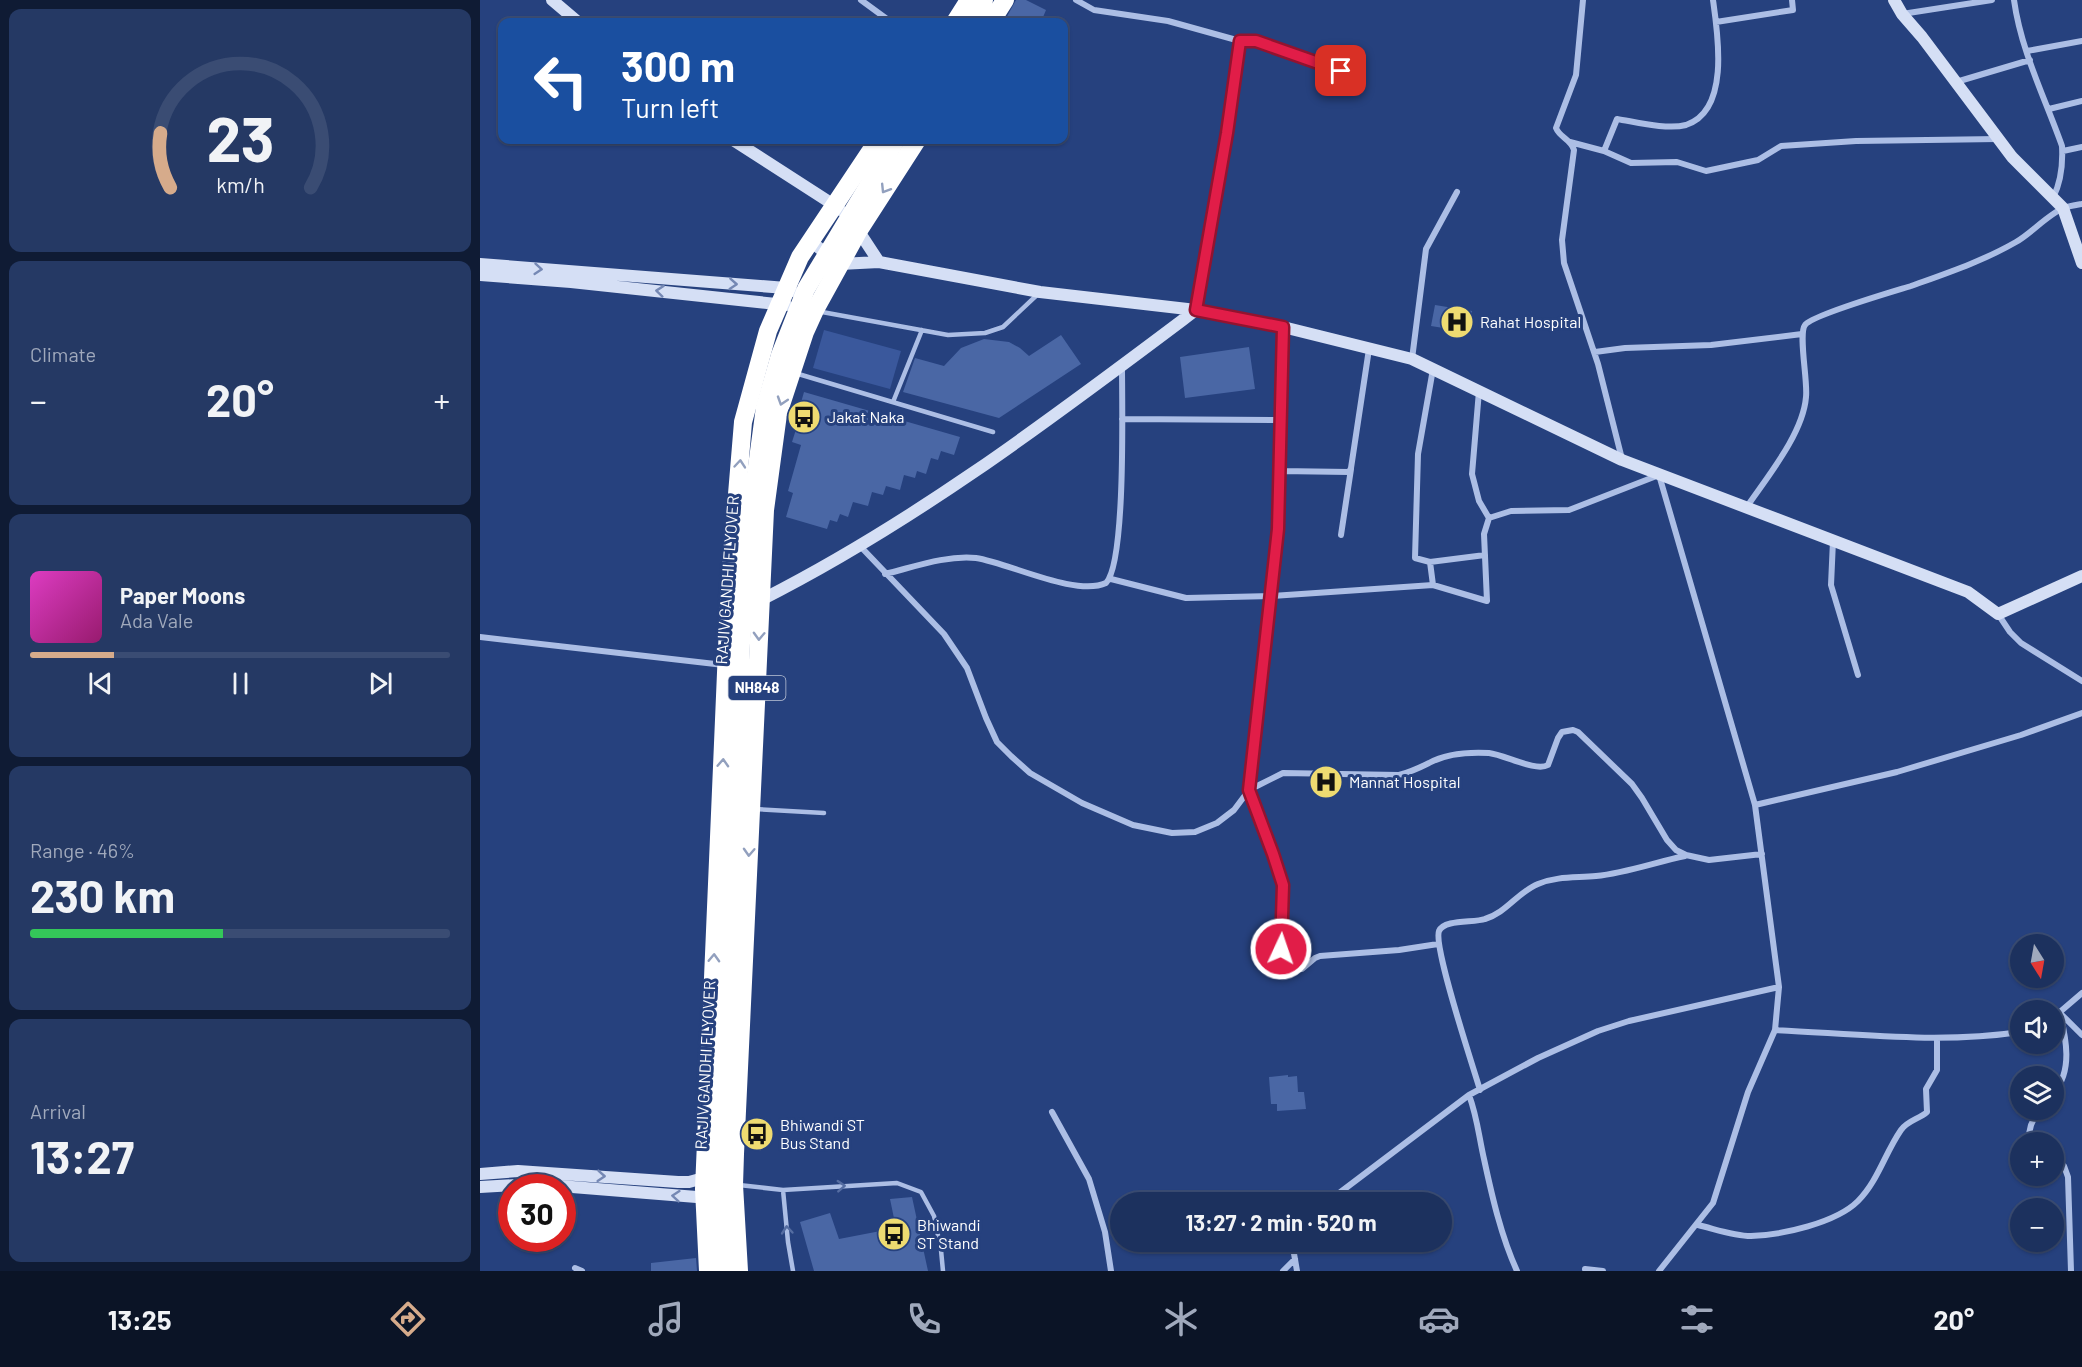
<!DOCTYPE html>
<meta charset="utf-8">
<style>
body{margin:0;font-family:Barlow,sans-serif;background:#253964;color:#f1f3f6;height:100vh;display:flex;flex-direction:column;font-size:22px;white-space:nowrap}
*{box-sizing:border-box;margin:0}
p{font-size:20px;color:#a0a9bc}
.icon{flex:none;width:33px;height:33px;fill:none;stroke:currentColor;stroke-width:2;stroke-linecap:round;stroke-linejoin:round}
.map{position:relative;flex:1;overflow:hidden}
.panel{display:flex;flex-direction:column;gap:9px;padding:9px;background:#0f1b34;width:480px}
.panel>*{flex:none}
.hud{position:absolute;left:18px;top:18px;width:570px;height:126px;border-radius:12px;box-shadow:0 2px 4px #0004,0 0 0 2px #3a4c73;background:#1a4fa0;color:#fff;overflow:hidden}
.needle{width:39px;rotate:169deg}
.controls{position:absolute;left:1530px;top:934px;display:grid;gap:12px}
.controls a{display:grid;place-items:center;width:54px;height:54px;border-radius:50%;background:#1c315e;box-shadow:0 2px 4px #0004,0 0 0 2px #3a4c73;font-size:30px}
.speed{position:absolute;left:18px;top:1174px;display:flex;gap:12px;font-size:30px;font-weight:700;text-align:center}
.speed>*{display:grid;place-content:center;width:78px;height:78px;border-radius:50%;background:#1c315e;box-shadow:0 2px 4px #0004,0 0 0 2px #3a4c73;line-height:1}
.speed .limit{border:9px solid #d22;background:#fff;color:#111}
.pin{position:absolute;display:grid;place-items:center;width:51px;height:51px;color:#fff;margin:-26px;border-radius:12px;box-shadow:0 3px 9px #0006}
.me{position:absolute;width:66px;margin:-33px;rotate:3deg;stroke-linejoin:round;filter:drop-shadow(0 0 4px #0008)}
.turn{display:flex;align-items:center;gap:21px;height:126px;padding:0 24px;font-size:27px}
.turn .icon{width:78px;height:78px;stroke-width:2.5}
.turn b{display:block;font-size:42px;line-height:51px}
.big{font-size:45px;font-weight:700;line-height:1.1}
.panel .tile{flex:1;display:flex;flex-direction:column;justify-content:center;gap:9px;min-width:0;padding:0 21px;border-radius:12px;background:#253964}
.panel .dial{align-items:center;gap:0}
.dial svg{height:156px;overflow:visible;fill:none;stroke:#3a4c73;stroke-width:7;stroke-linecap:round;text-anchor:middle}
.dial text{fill:#f1f3f6;stroke:none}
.song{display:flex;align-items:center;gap:18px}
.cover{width:72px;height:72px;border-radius:9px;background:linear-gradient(135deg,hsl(310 70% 55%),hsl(320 70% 35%))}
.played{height:6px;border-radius:3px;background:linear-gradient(90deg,#d6ab8b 20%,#3a4c73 20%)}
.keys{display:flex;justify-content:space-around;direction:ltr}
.heat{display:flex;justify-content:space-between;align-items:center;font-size:33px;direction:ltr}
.charge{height:9px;border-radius:4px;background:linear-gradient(90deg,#34c759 46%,#3a4c73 0)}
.trip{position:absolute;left:630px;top:1192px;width:342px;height:60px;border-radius:30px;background:#1c315e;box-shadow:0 2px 4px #0004,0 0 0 2px #3a4c73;font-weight:700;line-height:60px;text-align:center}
.dock{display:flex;height:96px;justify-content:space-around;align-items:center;background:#0b1426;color:#a0a9bc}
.dock .icon{width:42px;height:42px}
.dock .on{color:#d6ab8b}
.dock b{font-size:27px;color:#f1f3f6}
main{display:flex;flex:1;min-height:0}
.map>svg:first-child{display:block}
</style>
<main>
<section class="panel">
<div class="tile dial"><svg viewBox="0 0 100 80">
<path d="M14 69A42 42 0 1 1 86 69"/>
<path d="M14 69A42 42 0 0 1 9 41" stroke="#d6ab8b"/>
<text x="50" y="56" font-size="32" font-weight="700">23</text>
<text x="50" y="72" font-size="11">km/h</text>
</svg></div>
<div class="tile"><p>Climate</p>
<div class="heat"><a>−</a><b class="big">20°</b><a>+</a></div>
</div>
<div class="tile">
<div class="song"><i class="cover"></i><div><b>Paper Moons</b><p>Ada Vale</p></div></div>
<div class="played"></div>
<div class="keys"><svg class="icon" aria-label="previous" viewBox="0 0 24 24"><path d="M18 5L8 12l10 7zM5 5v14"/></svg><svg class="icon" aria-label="pause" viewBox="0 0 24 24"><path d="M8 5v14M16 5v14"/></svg><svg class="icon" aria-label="next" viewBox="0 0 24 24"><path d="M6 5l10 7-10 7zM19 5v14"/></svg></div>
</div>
<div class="tile"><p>Range · 46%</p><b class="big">230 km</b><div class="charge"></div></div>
<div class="tile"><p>Arrival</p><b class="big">13:27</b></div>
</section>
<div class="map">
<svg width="1602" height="1271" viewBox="0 0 1602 1271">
<rect width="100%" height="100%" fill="#26417e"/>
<path fill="#3a589c" d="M 344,330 L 421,351 L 410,389 L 333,368 Z"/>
<path fill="#4a67a5" d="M 536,0 L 546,0 L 566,10 L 561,22 L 524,22 Z
M 955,305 L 992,311 L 988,332 L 951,326 Z
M 581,335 L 601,364 L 519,418 L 423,392 L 435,358 L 464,366 L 481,348 L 504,339 L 529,342 L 540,348 L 549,356 Z
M 769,347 L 775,389 L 705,398 L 700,357 Z
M 324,392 L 480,437 L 474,455 L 461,451 L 458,460 L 451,458 L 446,474 L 437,471 L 435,478 L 424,475 L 420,490 L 406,486 L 403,495 L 392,492 L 388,506 L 373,502 L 368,517 L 360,514 L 357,522 L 350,520 L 347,529 L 306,517 L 313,493 L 308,491 L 321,445 L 312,442 L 319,420 L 316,420 Z
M 808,1075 L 808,1077 L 817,1076 L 818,1092 L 824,1092 L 826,1109 L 797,1111 L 797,1104 L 791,1104 L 789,1077 Z
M 432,1197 L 448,1271 L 334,1271 L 320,1222 L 350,1213 L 359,1239 L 416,1228 L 410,1199 Z
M 216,1258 L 217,1271 L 171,1271 L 171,1263 Z"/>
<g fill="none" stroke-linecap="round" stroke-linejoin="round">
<path stroke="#acbee5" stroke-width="4.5" d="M 342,312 L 468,335 L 505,333 L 523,327 L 558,294
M 315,373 L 513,432
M 413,402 L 442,330
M 274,809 L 344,813
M 259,1185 L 303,1190 L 417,1183 L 441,1192 L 454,1216 L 461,1250 L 463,1271
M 303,1190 L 308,1242 L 313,1271"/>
<path stroke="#acbee5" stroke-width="6" d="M 381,0 L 411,22
M 596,0 L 614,10 L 688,21 L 760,41 L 776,41 L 882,79
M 1103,0 L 1096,75 L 1076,128 C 1080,138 1091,139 1094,150 L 1082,240 L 1084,263 L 1118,364 L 1142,459
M 1534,0 C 1541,51 1565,98 1582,146 C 1583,164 1581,182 1573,198
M 1422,14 L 1512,0
M 1236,22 L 1313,10 L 1312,0
M 1547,51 L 1602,41
M 1476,82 L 1550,60
M 1569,109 L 1602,101
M 1090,142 L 1124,151 L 1137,119 C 1156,122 1187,130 1206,125 C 1250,111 1238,35 1233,0
M 1124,151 L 1151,163 L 1197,162 L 1226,171 L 1278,160 L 1301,146 L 1376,141 L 1518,139
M 1583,151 L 1602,147
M 716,310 L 747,133 L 760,41
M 803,327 L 798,529 L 769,790 L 803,885 L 802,959 L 804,966 L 807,969 L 822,969 L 835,958 L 840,956 L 919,950 L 958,944
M 1115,352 L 1145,348 L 1231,345 L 1322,334
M 932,359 L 946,249 L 977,192
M 999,391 L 992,474 L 999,501 L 1009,518
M 642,419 L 801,420
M 800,471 L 869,472 L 871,468 L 889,349
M 1266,508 C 1287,477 1323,434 1326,397 C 1328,381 1318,334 1325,325 C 1332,315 1415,291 1431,286 C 1467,273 1503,261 1536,242 C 1552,233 1568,214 1584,208 C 1589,206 1596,205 1602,204
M 861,535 L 871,469
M 1353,541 L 1351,585 L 1378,675
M 380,546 L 464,634 L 487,668 L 506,718 L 517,742 L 531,756 L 550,773 L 602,803 L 653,825 L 692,833 L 715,832 L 737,823 L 754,810 L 769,790 L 803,773 L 919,775 C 931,772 939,768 949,763 C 967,753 990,752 1009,753 C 1025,755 1056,772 1068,765 L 1078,738 L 1082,732 L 1093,730 L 1098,732 L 1152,784 L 1162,798 L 1187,840 L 1196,850 L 1206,855 L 1229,860 L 1282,854
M 950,562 L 935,558 L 938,454 L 953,369
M 405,574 C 434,567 466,555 496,558 C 529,563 596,597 626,583 C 646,562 642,404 642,367
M 631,579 L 706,598 L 792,596 L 953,585 L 1007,601 L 1004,534 L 1009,518 L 1031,511 L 1089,510 L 1179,475 L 1275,805 L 1299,987 L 1295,1030 L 1268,1092 L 1233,1203 L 1179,1271
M 953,585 L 950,562 L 1005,555
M 1518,614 L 1530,632 L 1541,643 L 1602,681
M 0,637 L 244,665
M 1275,805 L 1417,772 L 1541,735 L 1602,713
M 1580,1013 L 1602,1035
M 1574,1017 L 1602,993
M 1295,1030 C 1377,1034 1460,1044 1540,1032
M 1000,1090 C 993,1066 953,947 959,931 C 964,919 994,923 1005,919 C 1026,913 1038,892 1058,884 C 1077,876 1096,878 1116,876 C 1146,873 1176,862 1205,856
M 1574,1092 C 1593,1071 1586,1038 1580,1013
M 989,1095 C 997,1116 999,1137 1004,1159 C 1012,1196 1021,1236 1037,1271
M 572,1112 L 609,1179 L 625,1232 L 631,1271
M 1547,1143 L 1551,1125 L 1558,1110
M 1574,1161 L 1584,1166 L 1588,1177 L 1591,1271
M 846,1203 L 989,1095 L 1058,1058 L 1118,1031 L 1149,1021 L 1299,987
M 1218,1225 C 1235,1229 1254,1236 1271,1236 C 1302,1235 1356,1223 1378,1201 C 1398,1181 1405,1153 1421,1130 C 1427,1121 1439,1119 1447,1112 L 1446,1089 L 1457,1070 L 1457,1038
M 812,1242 L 817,1271
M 95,1268 L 102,1271
M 1105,1269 L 1123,1271
M 803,1271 L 815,1259"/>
<path stroke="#d5dff5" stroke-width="12" d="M 72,0 L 98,22
M 1414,0 L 1422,14 L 1442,37 L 1532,157 L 1583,208 L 1602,263
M 253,140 L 354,205 L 360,210
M 376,227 L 399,262
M 330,241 L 360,264 L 399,262 L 560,292 L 716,310 L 803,327 L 932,359 L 1142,460 L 1488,592 L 1518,614 L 1602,576
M 0,264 L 306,288 L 312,291
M 0,275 L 91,282 L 306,305
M 275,603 C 433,524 575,416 716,310
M 0,1174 L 38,1171 L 198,1182 L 209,1182 L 231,1176
M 0,1187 L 55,1184 L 229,1198"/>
<path stroke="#fff" stroke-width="18" d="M 475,22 L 489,0
M 490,22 L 504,0
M 511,22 L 525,0
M 228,1271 L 224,1189 L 250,579 L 263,422 L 288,331 L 320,257 L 398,140
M 259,1271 L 254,1185 L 255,1154 L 285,510 L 298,414 L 325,332 L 335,310 L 379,230 L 437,140"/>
<path stroke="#fff" stroke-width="18" d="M 243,1271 L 239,1201 L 240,1142 L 252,922 L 261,643 L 274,489 L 285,407 L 300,355 L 326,289 L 416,140"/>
</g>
<defs><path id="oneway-chevron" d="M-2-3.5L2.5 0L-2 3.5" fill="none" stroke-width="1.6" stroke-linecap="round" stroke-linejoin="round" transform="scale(1.5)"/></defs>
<g stroke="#92a0be">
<use href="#oneway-chevron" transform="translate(405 189) rotate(122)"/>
<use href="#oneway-chevron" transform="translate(302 401) rotate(108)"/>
<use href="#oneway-chevron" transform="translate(260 464) rotate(-85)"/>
<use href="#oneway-chevron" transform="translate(279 636) rotate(92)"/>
<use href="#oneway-chevron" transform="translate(243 763) rotate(-87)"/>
<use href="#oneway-chevron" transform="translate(269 852) rotate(93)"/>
<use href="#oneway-chevron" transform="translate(234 958) rotate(-88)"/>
</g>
<g stroke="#7588b4">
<use href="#oneway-chevron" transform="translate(58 269) rotate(5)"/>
<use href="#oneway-chevron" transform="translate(253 284) rotate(4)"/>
<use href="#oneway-chevron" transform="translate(180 291) rotate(-174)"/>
<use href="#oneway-chevron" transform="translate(121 1176) rotate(4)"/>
<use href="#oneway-chevron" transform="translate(196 1196) rotate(-175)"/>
</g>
<g stroke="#556da2">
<use href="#oneway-chevron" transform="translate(361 1186) rotate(-3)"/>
<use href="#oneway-chevron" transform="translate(307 1230) rotate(-95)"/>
</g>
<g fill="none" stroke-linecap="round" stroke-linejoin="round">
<defs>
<path id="route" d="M 801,949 L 803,885 L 793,854 L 769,790 L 798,529 L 803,327 L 716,310 L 747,133 L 760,41 L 776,41 L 861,71"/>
</defs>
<use href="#route" stroke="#92132f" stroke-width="15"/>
<use href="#route" stroke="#e11d48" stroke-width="10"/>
</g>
<defs>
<symbol id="hospital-disc" viewBox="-11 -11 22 22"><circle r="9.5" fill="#eedb71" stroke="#26417e"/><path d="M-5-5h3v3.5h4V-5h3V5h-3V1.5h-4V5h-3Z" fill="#111"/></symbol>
<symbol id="bus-disc" viewBox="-11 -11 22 22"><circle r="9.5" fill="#eedb71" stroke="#26417e"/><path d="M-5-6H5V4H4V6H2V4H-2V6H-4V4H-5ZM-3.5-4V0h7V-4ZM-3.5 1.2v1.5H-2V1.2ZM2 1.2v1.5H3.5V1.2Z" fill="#111"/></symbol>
</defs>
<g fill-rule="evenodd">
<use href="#hospital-disc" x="958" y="303" width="38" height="38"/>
<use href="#bus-disc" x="305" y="398" width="38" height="38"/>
<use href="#hospital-disc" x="827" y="763" width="38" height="38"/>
<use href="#bus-disc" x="258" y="1115" width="38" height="38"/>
<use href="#bus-disc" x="395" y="1215" width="38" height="38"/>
</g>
<g text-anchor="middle" stroke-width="6" stroke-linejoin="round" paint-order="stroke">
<rect fill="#26417e" stroke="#bec6d8" stroke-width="1.5" x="248.5" y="676" width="57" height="24" rx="4.5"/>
<g font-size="15" font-weight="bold" fill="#fff">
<text x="277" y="693">NH848</text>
</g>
<g font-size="16" fill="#fff" stroke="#26417e" text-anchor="start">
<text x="1000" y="328">Rahat Hospital</text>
<text x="347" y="423">Jakat Naka</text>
<text x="869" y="788">Mannat Hospital</text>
<text x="300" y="1131">Bhiwandi ST<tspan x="300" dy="18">Bus Stand</tspan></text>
<text x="437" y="1231">Bhiwandi<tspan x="437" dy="18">ST Stand</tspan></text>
</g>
<g font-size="16" fill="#fff" stroke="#26417e">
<text transform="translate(247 580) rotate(-86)" y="6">RAJIV GANDHI FLYOVER</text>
<text transform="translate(225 1065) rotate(-87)" y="6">RAJIV GANDHI FLYOVER</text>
</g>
</g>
</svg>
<div class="controls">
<a><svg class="needle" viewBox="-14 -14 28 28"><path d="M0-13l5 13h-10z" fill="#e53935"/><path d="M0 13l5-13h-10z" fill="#a0a9bc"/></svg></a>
<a><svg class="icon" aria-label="sound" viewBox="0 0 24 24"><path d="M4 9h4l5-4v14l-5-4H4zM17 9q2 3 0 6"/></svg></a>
<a><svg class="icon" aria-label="layers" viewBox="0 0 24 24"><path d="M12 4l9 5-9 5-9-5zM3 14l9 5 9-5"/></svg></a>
<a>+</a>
<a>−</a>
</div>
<div class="speed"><div class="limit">30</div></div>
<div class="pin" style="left:861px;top:71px;background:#d93025"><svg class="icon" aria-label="arrive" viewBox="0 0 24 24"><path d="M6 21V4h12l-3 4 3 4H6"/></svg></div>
<svg class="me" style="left:801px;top:949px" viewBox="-20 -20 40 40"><circle r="17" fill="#e11d48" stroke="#fff" stroke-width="3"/><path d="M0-11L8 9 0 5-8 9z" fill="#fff"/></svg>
<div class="trip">13:27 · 2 min · 520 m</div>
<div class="hud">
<div class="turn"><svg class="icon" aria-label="left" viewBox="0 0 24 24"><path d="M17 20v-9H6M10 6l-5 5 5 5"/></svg><div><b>300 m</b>Turn left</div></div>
</div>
</div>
</main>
<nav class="dock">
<b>13:25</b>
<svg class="icon on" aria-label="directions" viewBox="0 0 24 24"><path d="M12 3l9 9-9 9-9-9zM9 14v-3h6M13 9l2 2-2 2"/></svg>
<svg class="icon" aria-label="music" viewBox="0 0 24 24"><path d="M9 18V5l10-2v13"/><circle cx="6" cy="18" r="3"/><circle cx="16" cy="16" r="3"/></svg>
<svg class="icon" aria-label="phone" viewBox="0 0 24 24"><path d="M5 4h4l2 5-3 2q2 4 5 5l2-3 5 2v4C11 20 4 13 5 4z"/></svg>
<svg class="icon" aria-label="climate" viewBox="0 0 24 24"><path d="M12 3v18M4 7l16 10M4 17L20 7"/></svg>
<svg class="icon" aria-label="car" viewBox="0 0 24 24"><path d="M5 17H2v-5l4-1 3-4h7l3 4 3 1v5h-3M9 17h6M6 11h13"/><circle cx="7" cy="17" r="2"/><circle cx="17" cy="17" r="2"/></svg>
<svg class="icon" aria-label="filters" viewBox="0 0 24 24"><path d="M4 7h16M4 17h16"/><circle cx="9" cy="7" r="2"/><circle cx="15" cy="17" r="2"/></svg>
<b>20°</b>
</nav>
